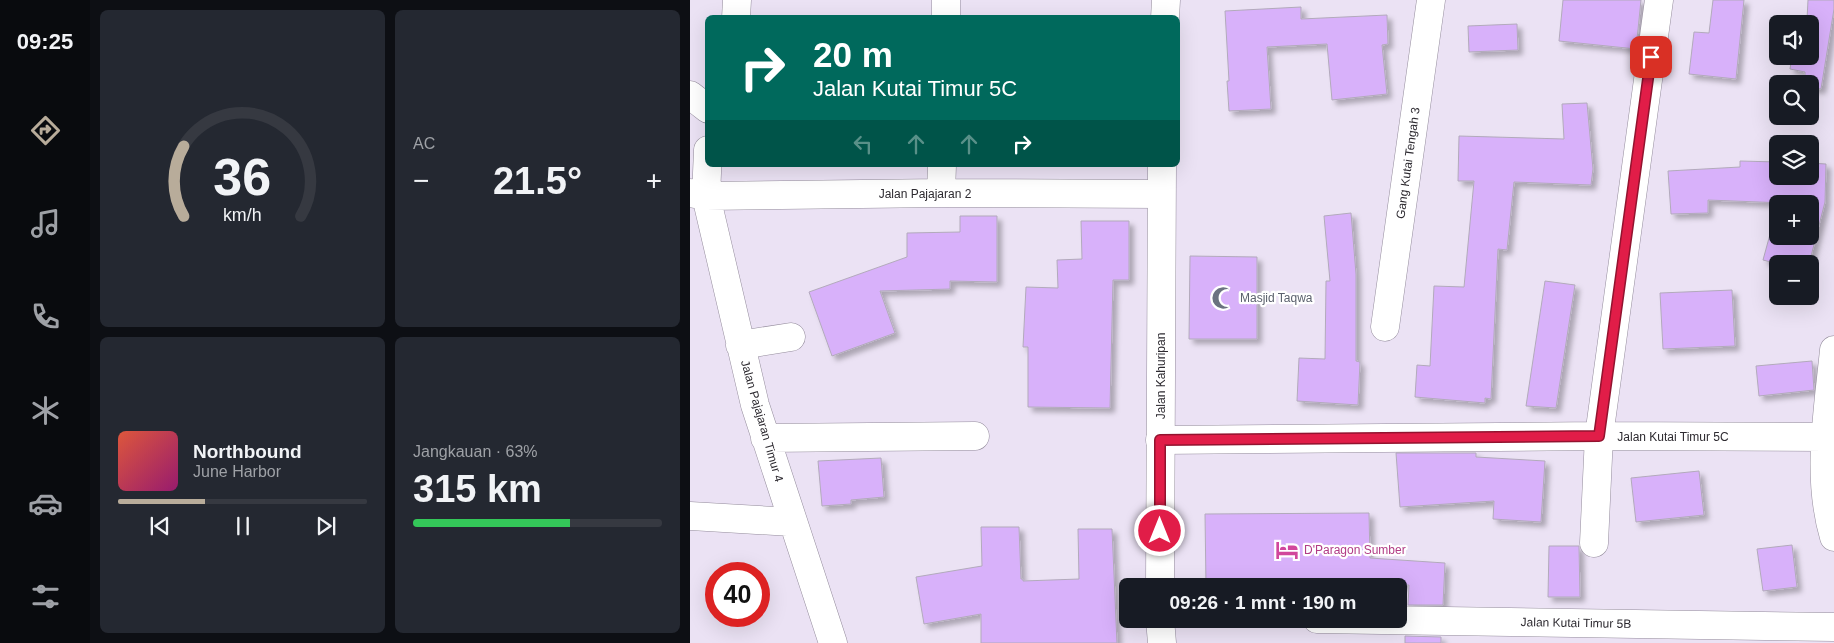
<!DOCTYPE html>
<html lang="id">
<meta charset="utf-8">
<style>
body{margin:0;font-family:Arial,sans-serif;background:#242831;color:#f1f3f6;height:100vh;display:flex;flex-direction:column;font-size:19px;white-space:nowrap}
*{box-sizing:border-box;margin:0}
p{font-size:16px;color:#9ea1a6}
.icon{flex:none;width:28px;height:28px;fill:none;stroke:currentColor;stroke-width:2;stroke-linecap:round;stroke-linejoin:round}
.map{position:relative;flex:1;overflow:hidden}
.details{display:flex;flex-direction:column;gap:10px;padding:10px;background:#0d0f14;width:600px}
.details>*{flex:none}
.hud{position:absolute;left:15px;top:15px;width:475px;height:152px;border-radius:8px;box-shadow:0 5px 20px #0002;background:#00695c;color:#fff;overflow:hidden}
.tools{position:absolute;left:1079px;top:15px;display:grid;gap:10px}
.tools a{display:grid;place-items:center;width:50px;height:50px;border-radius:8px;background:#171b24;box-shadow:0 5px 20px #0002;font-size:25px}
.speed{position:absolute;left:15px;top:562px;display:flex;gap:10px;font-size:25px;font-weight:700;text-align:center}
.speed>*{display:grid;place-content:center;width:65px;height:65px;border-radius:50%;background:#171b24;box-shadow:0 5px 20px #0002;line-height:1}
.speed .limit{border:8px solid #d22;background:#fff;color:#111}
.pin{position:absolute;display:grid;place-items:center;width:42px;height:42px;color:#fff;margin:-21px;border-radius:10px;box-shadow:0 2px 8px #0006}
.me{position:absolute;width:55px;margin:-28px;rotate:0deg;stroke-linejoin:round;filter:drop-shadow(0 0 4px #0008)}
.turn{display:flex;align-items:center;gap:18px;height:105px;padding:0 25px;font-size:22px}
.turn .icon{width:65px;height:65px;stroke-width:2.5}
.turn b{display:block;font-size:35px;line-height:42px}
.lanes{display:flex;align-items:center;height:48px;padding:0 25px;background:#0003;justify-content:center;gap:25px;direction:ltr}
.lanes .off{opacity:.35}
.big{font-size:38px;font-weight:700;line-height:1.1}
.details .widget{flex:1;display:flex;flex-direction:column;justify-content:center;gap:8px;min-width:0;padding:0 18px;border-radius:8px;background:#242831}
.details .dial{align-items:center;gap:0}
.dial svg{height:130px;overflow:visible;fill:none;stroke:#363941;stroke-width:7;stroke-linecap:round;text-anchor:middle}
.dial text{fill:#f1f3f6;stroke:none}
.song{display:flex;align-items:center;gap:15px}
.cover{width:60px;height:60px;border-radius:8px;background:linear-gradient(135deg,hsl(10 70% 55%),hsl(320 70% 35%))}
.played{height:5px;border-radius:2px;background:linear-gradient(90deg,#b8ac9a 35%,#363941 35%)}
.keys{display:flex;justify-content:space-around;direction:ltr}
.heat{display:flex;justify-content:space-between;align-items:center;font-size:28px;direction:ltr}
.charge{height:8px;border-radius:4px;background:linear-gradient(90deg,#34c759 63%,#363941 0)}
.details .tiles{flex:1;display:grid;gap:10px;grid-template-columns:repeat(2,1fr)}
.trip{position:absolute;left:429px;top:578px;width:288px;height:50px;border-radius:8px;background:#171b24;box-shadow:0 5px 20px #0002;font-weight:700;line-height:50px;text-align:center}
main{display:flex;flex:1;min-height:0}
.tab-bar{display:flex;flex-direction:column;width:90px;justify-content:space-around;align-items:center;background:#090b0e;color:#9ea1a6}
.tab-bar .icon{width:35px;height:35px}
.tab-bar .current{color:#b8ac9a}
.tab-bar b{font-size:22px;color:#f1f3f6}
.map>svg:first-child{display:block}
</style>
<main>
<nav class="tab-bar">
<b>09:25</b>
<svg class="icon current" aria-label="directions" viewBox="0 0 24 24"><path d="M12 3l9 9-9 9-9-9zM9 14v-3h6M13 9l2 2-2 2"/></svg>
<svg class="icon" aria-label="music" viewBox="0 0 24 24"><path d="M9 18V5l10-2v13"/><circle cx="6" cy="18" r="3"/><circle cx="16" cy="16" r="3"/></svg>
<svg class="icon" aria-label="phone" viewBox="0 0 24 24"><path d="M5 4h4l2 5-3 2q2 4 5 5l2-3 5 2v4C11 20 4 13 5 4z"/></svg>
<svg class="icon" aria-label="climate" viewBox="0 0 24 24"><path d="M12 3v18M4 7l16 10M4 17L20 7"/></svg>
<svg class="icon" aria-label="car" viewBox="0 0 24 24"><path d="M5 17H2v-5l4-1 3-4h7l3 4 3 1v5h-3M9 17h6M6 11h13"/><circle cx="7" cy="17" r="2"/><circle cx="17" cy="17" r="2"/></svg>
<svg class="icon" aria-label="filters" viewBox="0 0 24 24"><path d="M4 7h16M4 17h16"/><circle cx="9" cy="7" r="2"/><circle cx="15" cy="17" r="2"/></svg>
</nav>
<section class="details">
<div class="tiles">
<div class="widget dial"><svg viewBox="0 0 100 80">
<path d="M14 69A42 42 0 1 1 86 69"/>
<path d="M14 69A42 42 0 0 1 14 26" stroke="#b8ac9a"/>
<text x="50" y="56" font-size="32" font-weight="700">36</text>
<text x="50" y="72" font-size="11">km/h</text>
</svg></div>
<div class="widget"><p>AC</p>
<div class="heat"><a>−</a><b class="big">21.5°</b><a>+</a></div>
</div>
<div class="widget">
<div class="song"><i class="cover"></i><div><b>Northbound</b><p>June Harbor</p></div></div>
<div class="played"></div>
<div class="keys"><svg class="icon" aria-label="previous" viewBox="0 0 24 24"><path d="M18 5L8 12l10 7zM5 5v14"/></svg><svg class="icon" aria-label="pause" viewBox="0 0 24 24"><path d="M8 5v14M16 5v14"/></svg><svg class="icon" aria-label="next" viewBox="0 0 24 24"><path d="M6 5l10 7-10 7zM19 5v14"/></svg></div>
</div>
<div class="widget"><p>Jangkauan · 63%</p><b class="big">315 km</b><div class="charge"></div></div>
</div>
</section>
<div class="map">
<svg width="1144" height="643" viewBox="0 0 1144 643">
<defs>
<filter id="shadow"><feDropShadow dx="4.5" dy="4.5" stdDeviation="2.5" flood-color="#0004"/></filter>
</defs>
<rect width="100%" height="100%" fill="#ebe2f4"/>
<path fill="#d8b1fa" stroke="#b2aabb" filter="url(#shadow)" d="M 873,0 L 951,0 L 946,49 L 869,41 Z
M 1023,0 L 1054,0 L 1046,79 L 999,74 L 1004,32 L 1019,33 Z
M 1118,0 L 1144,0 L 1144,9 L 1131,89 L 1120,88 L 1120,84 L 1115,84 L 1115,72 L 1100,69 L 1102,56 L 1120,56 L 1120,24 L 1106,24 L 1107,17 L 1117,19 Z
M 611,7 L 611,19 L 697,15 L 698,44 L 692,45 L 697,94 L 642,100 L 637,44 L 577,47 L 581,109 L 539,111 L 537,81 L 539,81 L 535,11 Z
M 827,24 L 828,50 L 779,52 L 778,26 Z
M 897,103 L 903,169 L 901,185 L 824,182 L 817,250 L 808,249 L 801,399 L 795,398 L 795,403 L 725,397 L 727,365 L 740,366 L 744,286 L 774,287 L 784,181 L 768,181 L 769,136 L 874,139 L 872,104 Z
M 1050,161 L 1088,162 L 1088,176 L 1120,176 L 1120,163 L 1136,164 L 1135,202 L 1119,264 L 1088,264 L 1073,260 L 1088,205 L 1088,236 L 1120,236 L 1120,204 L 1018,200 L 1018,213 L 981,214 L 978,171 L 1050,167 Z
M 661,213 L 666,274 L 666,361 L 670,362 L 668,405 L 607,401 L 609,358 L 635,359 L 636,281 L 640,281 L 634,216 Z
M 270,216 L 307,216 L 307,282 L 260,281 L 260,289 L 190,291 L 205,333 L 142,356 L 119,292 L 217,257 L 217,233 L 270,232 Z
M 391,221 L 439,221 L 439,280 L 423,280 L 420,408 L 338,407 L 338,347 L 333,347 L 336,287 L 368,288 L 367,260 L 392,259 Z
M 500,256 L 567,257 L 567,339 L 499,339 Z
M 855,281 L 885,285 L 866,408 L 836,406 Z
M 1042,290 L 1045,346 L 973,349 L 970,293 Z
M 1122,361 L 1124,390 L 1069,396 L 1066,366 Z
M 706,453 L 786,453 L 786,457 L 855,461 L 851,522 L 803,519 L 804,501 L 710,507 Z
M 191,458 L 194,497 L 161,500 L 161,504 L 132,506 L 128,461 Z
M 1009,471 L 1014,515 L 946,522 L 941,478 Z
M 679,513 L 680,558 L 755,563 L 753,605 L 718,605 L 719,585 L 516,586 L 515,514 Z
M 291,527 L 329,527 L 331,579 L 333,579 L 333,581 L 389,579 L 388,529 L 422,529 L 427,643 L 291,643 L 291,614 L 234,624 L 226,577 L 292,566 Z
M 1102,545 L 1107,587 L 1073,591 L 1067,549 Z
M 859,546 L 889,546 L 890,597 L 858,597 Z
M 715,636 L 751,637 L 751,643 L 715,643 Z"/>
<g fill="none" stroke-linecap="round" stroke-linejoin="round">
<defs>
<path id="minor" d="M 46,18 L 47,0
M 256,18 L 256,0
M 0,95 L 18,109
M 18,150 L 16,196 L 65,405 L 143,643
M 0,193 L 16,196 L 251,193 L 471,194
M 251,193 L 252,165
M 695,327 L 741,0
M 50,345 L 101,337
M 1144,350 C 1138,411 1126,477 1144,537
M 75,438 L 285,436
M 470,440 L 909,436 L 1135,437
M 0,516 L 102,522
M 904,543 L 909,436 L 969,0
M 627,619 L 1144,627"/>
<path id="tertiary" d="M 475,18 L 476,0
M 470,586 L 472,165
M 470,619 L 472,643"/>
</defs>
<use href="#minor" stroke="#948c9c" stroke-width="29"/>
<use href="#tertiary" stroke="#948c9c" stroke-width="29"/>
<use href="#minor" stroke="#fff" stroke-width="28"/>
<use href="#tertiary" stroke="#fff" stroke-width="28"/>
</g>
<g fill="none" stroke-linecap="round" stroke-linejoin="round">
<defs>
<path id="route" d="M 470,531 L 470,440 L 909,436 L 961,57"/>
</defs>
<use href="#route" stroke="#92132f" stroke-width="12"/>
<use href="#route" stroke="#e11d48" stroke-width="9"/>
</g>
<defs>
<symbol id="mosque-bare" viewBox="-9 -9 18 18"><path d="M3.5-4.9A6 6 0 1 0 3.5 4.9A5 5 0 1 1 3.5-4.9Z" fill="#6b7280" stroke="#fff" stroke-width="2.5" paint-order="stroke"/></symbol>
<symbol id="hotel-bare" viewBox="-9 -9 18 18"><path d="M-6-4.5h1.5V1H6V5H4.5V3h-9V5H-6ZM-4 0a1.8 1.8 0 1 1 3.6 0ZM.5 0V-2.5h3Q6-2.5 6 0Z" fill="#d1479c" stroke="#fff" stroke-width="2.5" paint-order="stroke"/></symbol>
</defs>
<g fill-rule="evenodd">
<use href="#mosque-bare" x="517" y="282" width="32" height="32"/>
<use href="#hotel-bare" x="581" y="534" width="32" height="32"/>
</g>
<g text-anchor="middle" stroke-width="4.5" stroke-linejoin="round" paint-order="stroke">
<g font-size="12" fill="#2d2a30" stroke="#fff">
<text transform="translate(718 163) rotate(-82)" y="4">Gang Kutai Tengah 3</text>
<text x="235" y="198">Jalan Pajajaran 2</text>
<text transform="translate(471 376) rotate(-90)" y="4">Jalan Kahuripan</text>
<text transform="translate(72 421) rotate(74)" y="4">Jalan Pajajaran Timur 4</text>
<text x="983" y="441">Jalan Kutai Timur 5C</text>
<text transform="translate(886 623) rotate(1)" y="4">Jalan Kutai Timur 5B</text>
</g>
<g font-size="12" fill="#5b616d" stroke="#fff" text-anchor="start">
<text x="550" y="302">Masjid Taqwa</text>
</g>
<g font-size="12" fill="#b23c85" stroke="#fff" text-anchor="start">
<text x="614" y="554">D'Paragon Sumber</text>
</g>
</g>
</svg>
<div class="tools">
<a><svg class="icon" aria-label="sound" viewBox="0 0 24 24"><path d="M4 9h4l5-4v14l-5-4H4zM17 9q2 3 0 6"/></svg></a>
<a><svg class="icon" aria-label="search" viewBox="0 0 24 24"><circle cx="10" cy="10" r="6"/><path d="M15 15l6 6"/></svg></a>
<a><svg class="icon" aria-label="layers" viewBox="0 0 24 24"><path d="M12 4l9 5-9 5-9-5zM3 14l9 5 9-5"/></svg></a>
<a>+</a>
<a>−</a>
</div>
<div class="speed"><div class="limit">40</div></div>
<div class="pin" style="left:961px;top:57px;background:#d93025"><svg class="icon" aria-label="arrive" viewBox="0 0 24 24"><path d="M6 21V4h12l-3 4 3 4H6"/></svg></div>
<svg class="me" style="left:470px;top:531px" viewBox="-20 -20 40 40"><circle r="17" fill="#e11d48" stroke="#fff" stroke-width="3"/><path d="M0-11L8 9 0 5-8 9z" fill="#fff"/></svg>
<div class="trip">09:26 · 1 mnt · 190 m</div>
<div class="hud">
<div class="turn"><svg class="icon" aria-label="right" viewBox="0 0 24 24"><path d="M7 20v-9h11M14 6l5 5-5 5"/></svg><div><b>20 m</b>Jalan Kutai Timur 5C</div></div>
<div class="lanes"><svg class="icon off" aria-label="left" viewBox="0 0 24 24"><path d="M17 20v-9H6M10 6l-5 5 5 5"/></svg><svg class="icon off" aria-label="ahead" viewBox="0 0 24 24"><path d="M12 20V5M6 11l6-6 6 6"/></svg><svg class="icon off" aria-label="ahead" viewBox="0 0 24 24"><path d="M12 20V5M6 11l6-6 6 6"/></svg><svg class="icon" aria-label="right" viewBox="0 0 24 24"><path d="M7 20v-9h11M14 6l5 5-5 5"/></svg></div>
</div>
</div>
</main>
